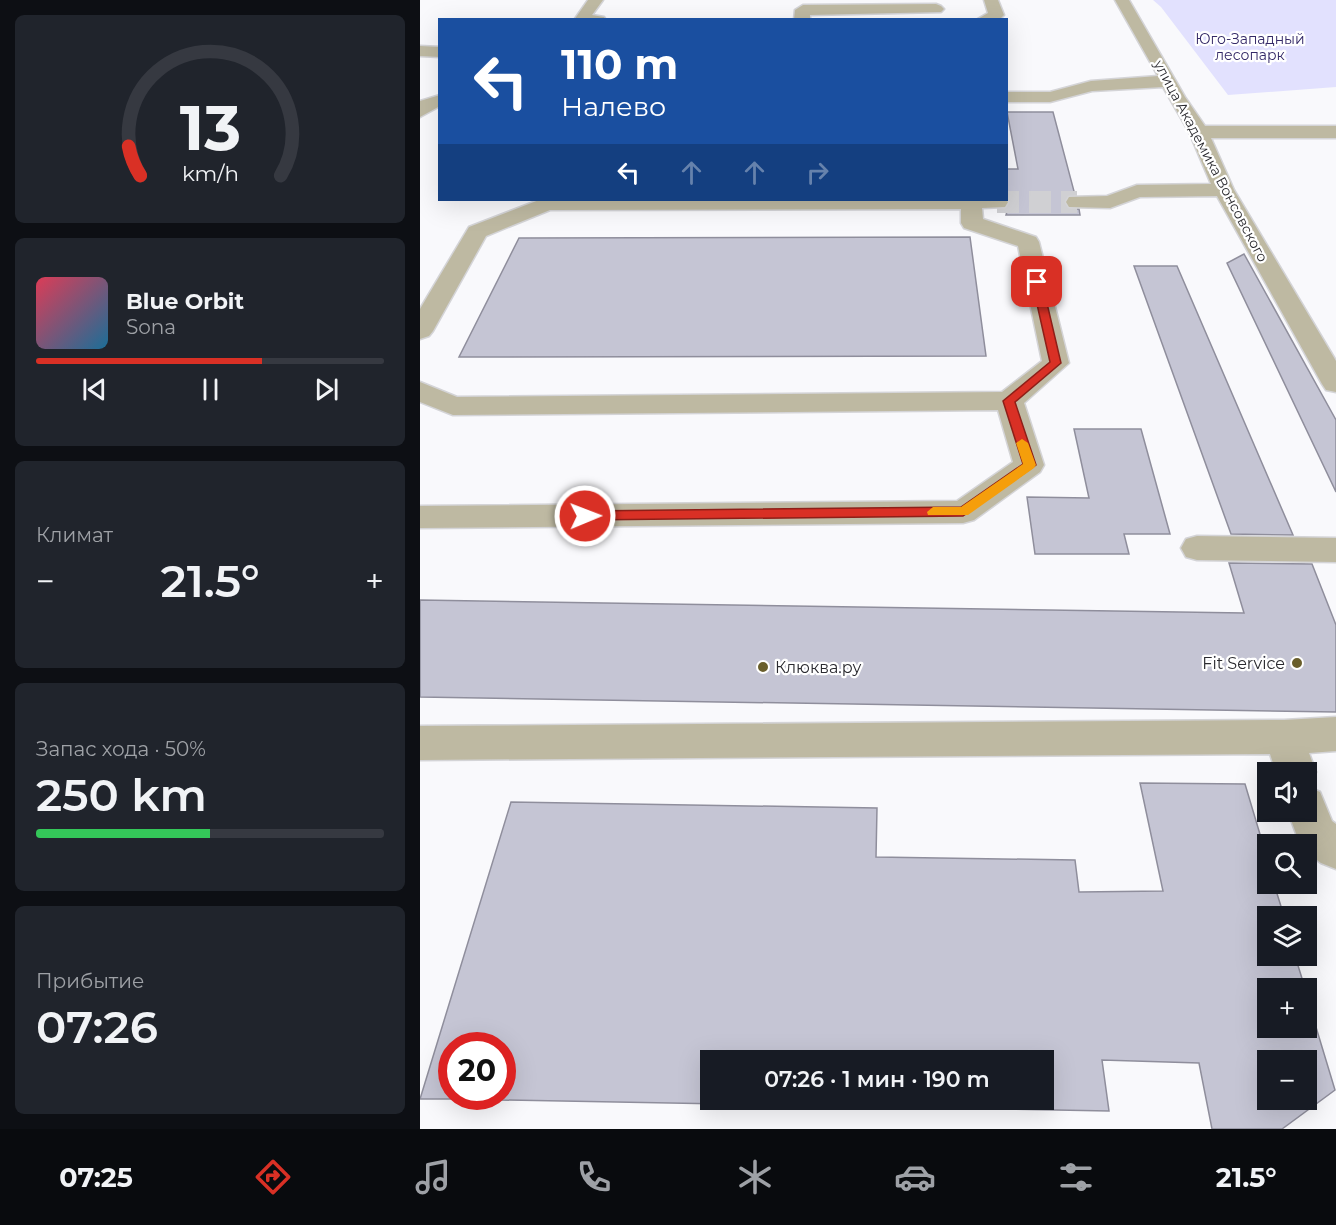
<!DOCTYPE html>
<html lang="ru">
<meta charset="utf-8">
<style>
body{margin:0;font-family:Montserrat,sans-serif;background:#20242c;color:#f1f3f6;height:100vh;display:flex;flex-direction:column;font-size:22px;white-space:nowrap}
*{box-sizing:border-box;margin:0}
p{font-size:20px;color:#9ea1a6}
.icon{flex:none;width:33px;height:33px;fill:none;stroke:currentColor;stroke-width:2;stroke-linecap:round;stroke-linejoin:round}
.map{position:relative;flex:1;overflow:hidden}
.details{display:flex;flex-direction:column;gap:15px;padding:15px;background:#0d0f14;width:420px}
.details>*{flex:none}
.guide{position:absolute;left:18px;top:18px;width:570px;height:183px;border-radius:0px;box-shadow:0 6px 24px #0002;background:#1a4fa0;color:#fff;overflow:hidden}
.controls{position:absolute;left:837px;top:762px;display:grid;gap:12px}
.controls a{display:grid;place-items:center;width:60px;height:60px;border-radius:0px;background:#171b24;box-shadow:0 6px 24px #0002;font-size:30px}
.speed{position:absolute;left:18px;top:1032px;display:flex;gap:12px;font-size:30px;font-weight:700;text-align:center}
.speed>*{display:grid;place-content:center;width:78px;height:78px;border-radius:50%;background:#171b24;box-shadow:0 6px 24px #0002;line-height:1}
.speed .limit{border:9px solid #d22;background:#fff;color:#111}
.pin{position:absolute;display:grid;place-items:center;width:51px;height:51px;color:#fff;margin:-26px;border-radius:12px;box-shadow:0 3px 9px #0006}
.me{position:absolute;width:66px;margin:-33px;rotate:89deg;stroke-linejoin:round;filter:drop-shadow(0 0 4px #0008)}
.turn{display:flex;align-items:center;gap:21px;height:126px;padding:0 24px;font-size:27px}
.turn .icon{width:78px;height:78px;stroke-width:2.5}
.turn b{display:block;font-size:42px;line-height:51px}
.lanes{display:flex;align-items:center;height:57px;padding:0 24px;background:#0003;justify-content:center;gap:30px;direction:ltr}
.lanes .off{opacity:.35}
.big{font-size:45px;font-weight:600;line-height:1.1}
.details .card{flex:1;display:flex;flex-direction:column;justify-content:center;gap:9px;min-width:0;padding:0 21px;border-radius:9px;background:#20242c}
.details .dial{align-items:center;gap:0}
.dial svg{height:156px;overflow:visible;fill:none;stroke:#363941;stroke-width:7;stroke-linecap:round;text-anchor:middle}
.dial text{fill:#f1f3f6;stroke:none}
.song{display:flex;align-items:center;gap:18px}
.cover{width:72px;height:72px;border-radius:9px;background:linear-gradient(135deg,hsl(350 70% 55%),hsl(200 70% 35%))}
.played{height:6px;border-radius:3px;background:linear-gradient(90deg,#d93025 65%,#363941 65%)}
.keys{display:flex;justify-content:space-around;direction:ltr}
.heat{display:flex;justify-content:space-between;align-items:center;font-size:33px;direction:ltr}
.charge{height:9px;border-radius:4px;background:linear-gradient(90deg,#34c759 50%,#363941 0)}
.trip{position:absolute;left:280px;top:1050px;width:354px;height:60px;border-radius:0px;background:#171b24;box-shadow:0 6px 24px #0002;font-weight:600;line-height:60px;text-align:center}
.tab-bar{display:flex;height:96px;justify-content:space-around;align-items:center;background:#090b0e;color:#9ea1a6}
.tab-bar .icon{width:42px;height:42px}
.tab-bar .on{color:#d93025}
.tab-bar b{font-size:27px;color:#f1f3f6}
main{display:flex;flex:1;min-height:0}
.map>svg:first-child{display:block}
</style>
<main>
<section class="details">
<div class="card dial"><svg viewBox="0 0 100 80">
<path d="M14 69A42 42 0 1 1 86 69"/>
<path d="M14 69A42 42 0 0 1 8 54" stroke="#d93025"/>
<text x="50" y="56" font-size="32" font-weight="700">13</text>
<text x="50" y="72" font-size="11">km/h</text>
</svg></div>
<div class="card">
<div class="song"><i class="cover"></i><div><b>Blue Orbit</b><p>Sona</p></div></div>
<div class="played"></div>
<div class="keys"><svg class="icon" aria-label="previous" viewBox="0 0 24 24"><path d="M18 5L8 12l10 7zM5 5v14"/></svg><svg class="icon" aria-label="pause" viewBox="0 0 24 24"><path d="M8 5v14M16 5v14"/></svg><svg class="icon" aria-label="next" viewBox="0 0 24 24"><path d="M6 5l10 7-10 7zM19 5v14"/></svg></div>
</div>
<div class="card"><p>Климат</p>
<div class="heat"><a>−</a><b class="big">21.5°</b><a>+</a></div>
</div>
<div class="card"><p>Запас хода · 50%</p><b class="big">250 km</b><div class="charge"></div></div>
<div class="card"><p>Прибытие</p><b class="big">07:26</b></div>
</section>
<div class="map">
<svg width="916" height="1129" viewBox="0 0 916 1129">
<rect width="100%" height="100%" fill="#f9f9fc"/>
<path fill="#e2e1fe" d="M 733,0 L 916,0 L 916,87 L 808,95 L 741,7 Z"/>
<path fill="#c5c5d4" stroke="#8f8e9c" stroke-width="1.5" fill-rule="evenodd" d="M 587,112 L 633,112 L 655,195 L 647,196 L 644,203 L 649,209 L 659,209 L 660,215 L 586,215 L 590,202 L 586,198 L 586,169 L 598,169 Z
M 550,237 L 566,356 L 39,357 L 99,238 Z
M 824,254 L 916,420 L 916,492 L 807,263 Z
M 714,266 L 757,266 L 873,535 L 811,534 Z
M 654,429 L 721,429 L 750,534 L 704,534 L 709,554 L 615,554 L 607,497 L 669,498 Z
M 809,563 L 892,564 L 916,625 L 916,712 L 0,697 L 0,600 L 824,613 Z
M 720,783 L 825,784 L 848,861 L 848,884 L 854,884 L 864,916 L 848,916 L 848,956 L 875,956 L 885,988 L 848,988 L 848,1028 L 886,1028 L 886,994 L 915,1090 L 862,1129 L 792,1129 L 779,1063 L 682,1060 L 689,1111 L 82,1100 L 82,1046 L 32,1046 L 32,1099 L 0,1099 L 91,802 L 457,808 L 456,857 L 655,860 L 659,892 L 743,891 ZM 291,1060 L 624,1060 L 624,1100 L 291,1100 ZM 848,1060 L 886,1060 L 886,1100 L 848,1100 Z"/>
<g fill="none" stroke-linecap="round" stroke-linejoin="round">
<path stroke="#d0d0d3" stroke-width="22" stroke-dasharray="22 10" stroke-linecap="butt" d="M 577,202 L 657,202"/>
<defs>
<path id="minor" d="M 168,0 L 183,0 L 172,15 L 184,17 L 186,20 L 154,20 Z
M 564,0 L 578,0 L 584,15 L 581,18 L 556,20 L 568,13 Z
M 695,0 L 709,0 L 765,97 L 785,126 L 916,126 L 916,138 L 791,138 L 814,190 L 916,361 L 916,392 L 906,390 L 902,384 L 797,196 L 720,197 L 690,208 L 649,207 L 646,202 L 649,197 L 687,196 L 717,185 L 791,184 L 769,132 L 743,87 L 672,91 L 630,102 L 586,102 L 586,92 L 630,92 L 671,81 L 738,76 Z
M 516,4 L 521,6 L 524,9 L 521,12 L 390,15 L 390,20 L 374,20 L 375,10 L 383,5 Z
M 0,46 L 20,47 L 20,57 L 0,56 Z
M 20,95 L 20,106 L 0,117 L 0,101 Z
M 119,200 L 586,200 L 588,202 L 585,207 L 562,208 L 563,219 L 616,237 L 619,242 L 649,363 L 604,403 L 624,465 L 620,472 L 554,520 L 543,523 L 0,528 L 0,506 L 537,501 L 593,462 L 578,410 L 33,415 L 0,402 L 0,382 L 37,397 L 582,392 L 622,361 L 598,246 L 544,228 L 541,223 L 541,209 L 130,210 L 66,236 L 13,331 L 9,336 L 0,339 L 0,309 L 49,227 Z
M 777,536 L 916,538 L 916,562 L 777,560 L 766,557 L 761,548 L 766,539 Z
M 916,717 L 916,751 L 889,753 L 896,772 L 890,785 L 886,786 L 886,772 L 856,772 L 850,754 L 0,760 L 0,726 L 864,720 Z
M 886,786 L 900,792 L 912,821 L 916,824 L 916,869 L 901,863 L 886,852 L 886,844 L 880,844 L 868,812 L 886,812 Z"/>
</defs>
<use href="#minor" stroke="#d4d4d7" stroke-width="3"/>
<use href="#minor" fill="#beb9a2" fill-rule="evenodd"/>
</g>
<path fill="#d93025" stroke="#8d1f18" stroke-width="1.5" d="M 617,279 L 622,282 L 641,363 L 595,402 L 616,465 L 543,516 L 165,520 L 159,516 L 165,511 L 541,507 L 603,464 L 583,401 L 630,362 L 612,282 Z"/>
<path fill="#f59e0b" d="M 602,439 L 608,443 L 616,465 L 614,468 L 548,515 L 508,515 L 507,512 L 513,507 L 541,507 L 603,464 L 596,443 Z"/>
<g fill="#695e2b" stroke="#fff" stroke-width="2">
<circle cx="877" cy="663" r="6"/>
<circle cx="343" cy="667" r="6"/>
</g>
<g text-anchor="middle" stroke-width="4.5" stroke-linejoin="round" paint-order="stroke">
<g font-size="14" fill="#342967" stroke="#fff">
<text x="830" y="44">Юго-Западный<tspan x="830" dy="16">лесопарк</tspan></text>
</g>
<g font-size="14" fill="#2a2a2f" stroke="#fff">
<text transform="translate(791 161) rotate(62)" y="5">улица Академика Вонсовского</text>
</g>
<g font-size="16" fill="#2a2a2f" stroke="#fff" text-anchor="end">
<text x="865" y="669">Fit Service</text>
<text x="355" y="673" text-anchor="start">Клюква.ру</text>
</g>
</g>
</svg>
<div class="controls">
<a><svg class="icon" aria-label="sound" viewBox="0 0 24 24"><path d="M4 9h4l5-4v14l-5-4H4zM17 9q2 3 0 6"/></svg></a>
<a><svg class="icon" aria-label="search" viewBox="0 0 24 24"><circle cx="10" cy="10" r="6"/><path d="M15 15l6 6"/></svg></a>
<a><svg class="icon" aria-label="layers" viewBox="0 0 24 24"><path d="M12 4l9 5-9 5-9-5zM3 14l9 5 9-5"/></svg></a>
<a>+</a>
<a>−</a>
</div>
<div class="speed"><div class="limit">20</div></div>
<div class="pin" style="left:617px;top:282px;background:#d93025"><svg class="icon" aria-label="arrive" viewBox="0 0 24 24"><path d="M6 21V4h12l-3 4 3 4H6"/></svg></div>
<svg class="me" style="left:165px;top:516px" viewBox="-20 -20 40 40"><circle r="17" fill="#d93025" stroke="#fff" stroke-width="3"/><path d="M0-11L8 9 0 5-8 9z" fill="#fff"/></svg>
<div class="trip">07:26 · 1 мин · 190 m</div>
<div class="guide">
<div class="turn"><svg class="icon" aria-label="left" viewBox="0 0 24 24"><path d="M17 20v-9H6M10 6l-5 5 5 5"/></svg><div><b>110 m</b>Налево</div></div>
<div class="lanes"><svg class="icon" aria-label="left" viewBox="0 0 24 24"><path d="M17 20v-9H6M10 6l-5 5 5 5"/></svg><svg class="icon off" aria-label="ahead" viewBox="0 0 24 24"><path d="M12 20V5M6 11l6-6 6 6"/></svg><svg class="icon off" aria-label="ahead" viewBox="0 0 24 24"><path d="M12 20V5M6 11l6-6 6 6"/></svg><svg class="icon off" aria-label="right" viewBox="0 0 24 24"><path d="M7 20v-9h11M14 6l5 5-5 5"/></svg></div>
</div>
</div>
</main>
<nav class="tab-bar">
<b>07:25</b>
<svg class="icon on" aria-label="directions" viewBox="0 0 24 24"><path d="M12 3l9 9-9 9-9-9zM9 14v-3h6M13 9l2 2-2 2"/></svg>
<svg class="icon" aria-label="music" viewBox="0 0 24 24"><path d="M9 18V5l10-2v13"/><circle cx="6" cy="18" r="3"/><circle cx="16" cy="16" r="3"/></svg>
<svg class="icon" aria-label="phone" viewBox="0 0 24 24"><path d="M5 4h4l2 5-3 2q2 4 5 5l2-3 5 2v4C11 20 4 13 5 4z"/></svg>
<svg class="icon" aria-label="climate" viewBox="0 0 24 24"><path d="M12 3v18M4 7l16 10M4 17L20 7"/></svg>
<svg class="icon" aria-label="car" viewBox="0 0 24 24"><path d="M5 17H2v-5l4-1 3-4h7l3 4 3 1v5h-3M9 17h6M6 11h13"/><circle cx="7" cy="17" r="2"/><circle cx="17" cy="17" r="2"/></svg>
<svg class="icon" aria-label="filters" viewBox="0 0 24 24"><path d="M4 7h16M4 17h16"/><circle cx="9" cy="7" r="2"/><circle cx="15" cy="17" r="2"/></svg>
<b>21.5°</b>
</nav>
